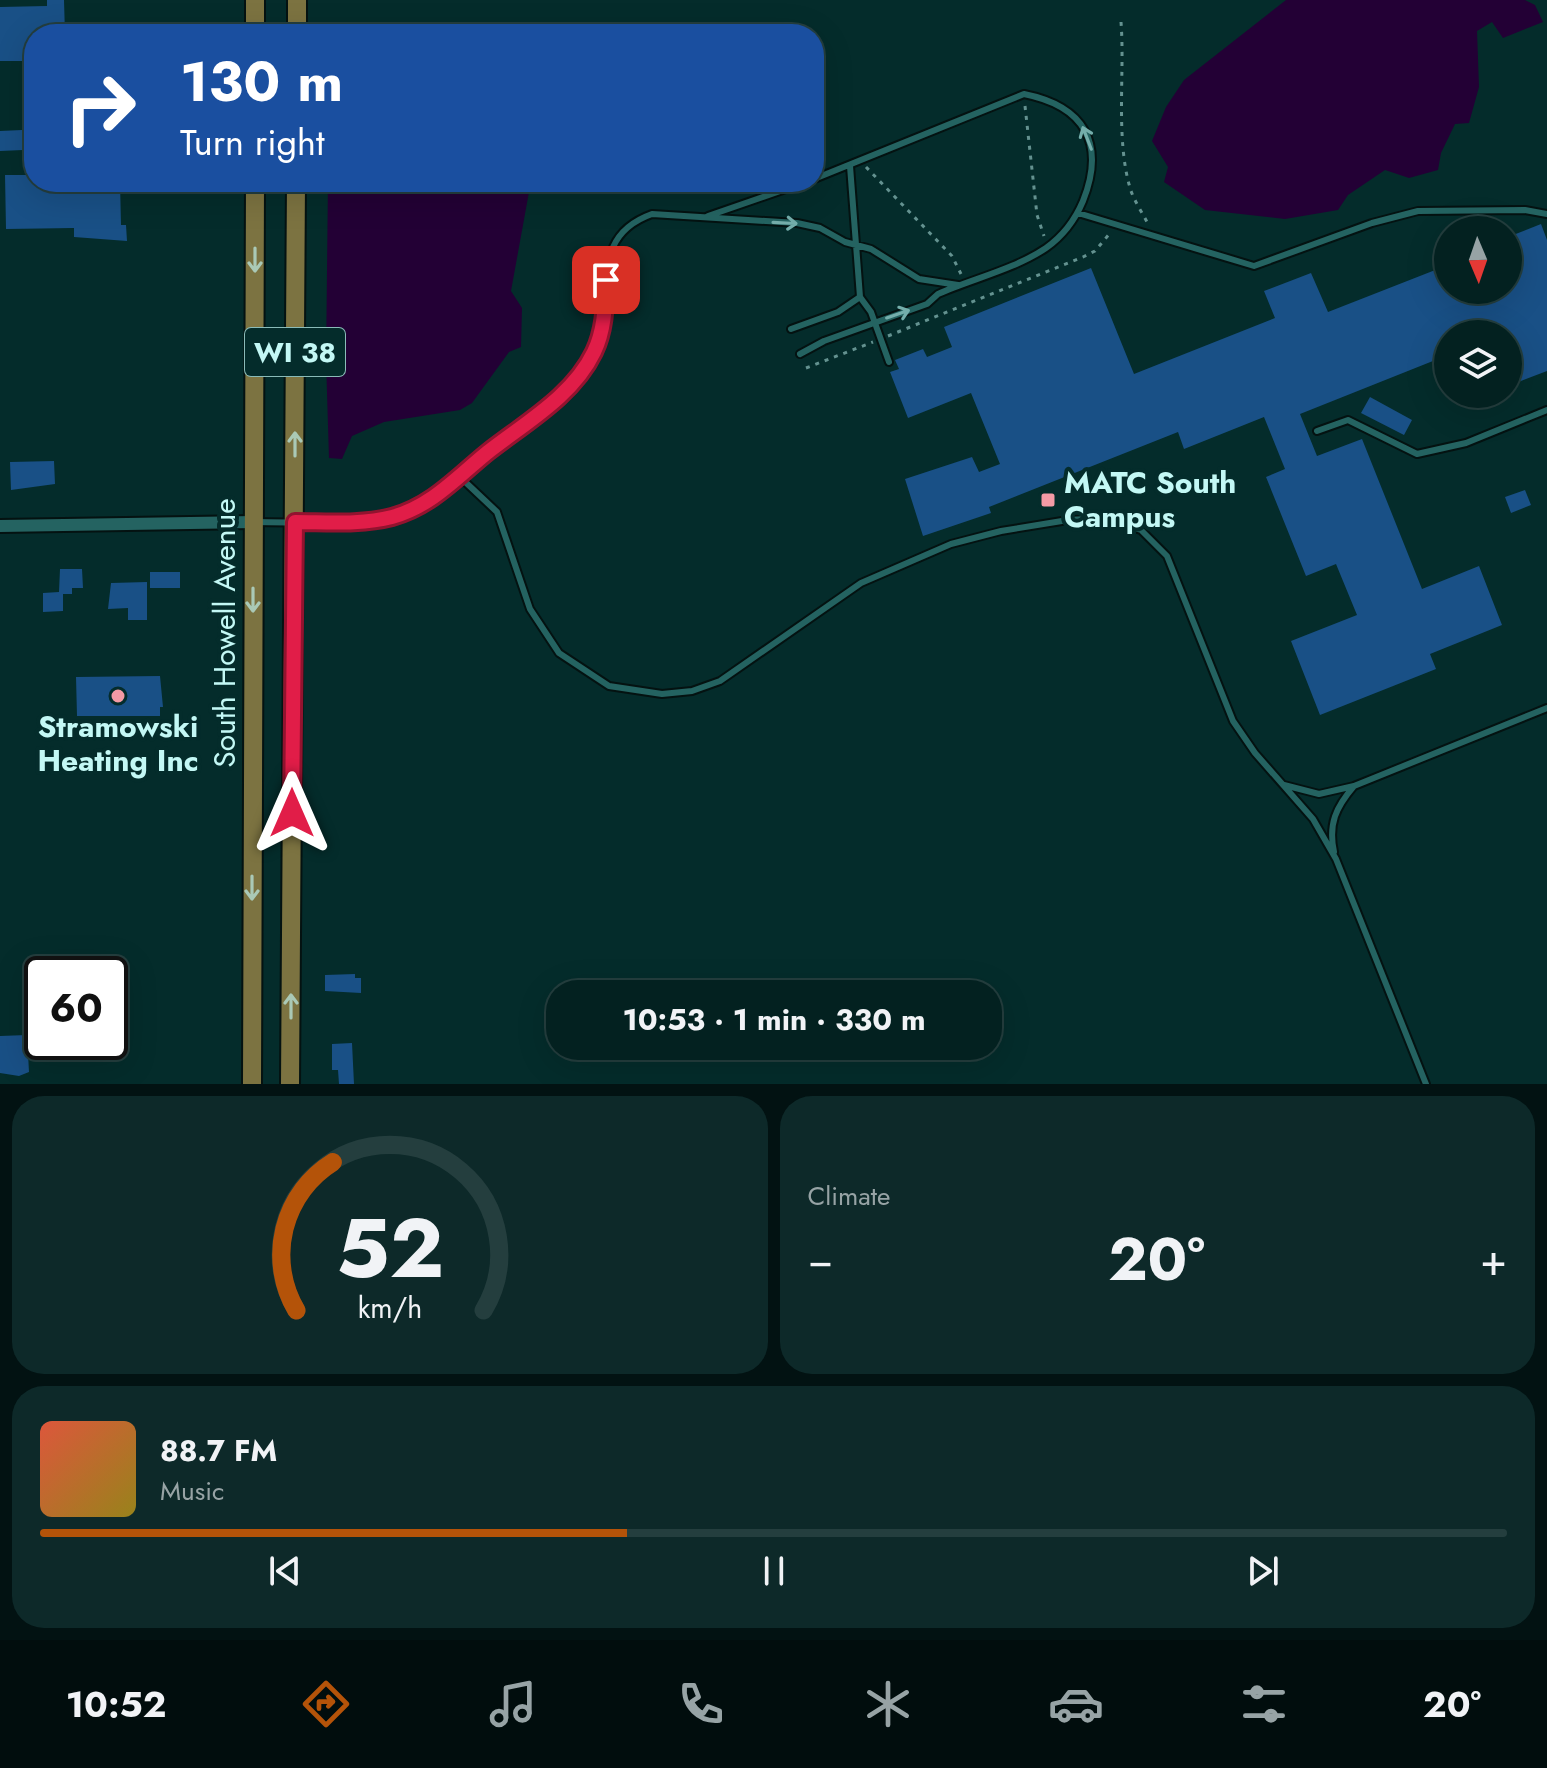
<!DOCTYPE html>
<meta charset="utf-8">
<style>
body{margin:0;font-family:Jost,sans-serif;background:#0d2929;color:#f1f3f6;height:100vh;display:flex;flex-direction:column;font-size:30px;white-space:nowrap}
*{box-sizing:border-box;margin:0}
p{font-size:26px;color:#97a3a5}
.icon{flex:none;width:44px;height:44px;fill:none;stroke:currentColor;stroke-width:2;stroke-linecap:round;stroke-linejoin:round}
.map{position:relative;height:1084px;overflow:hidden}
.panel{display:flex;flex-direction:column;gap:12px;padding:12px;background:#021212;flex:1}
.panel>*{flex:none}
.guide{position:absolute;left:24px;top:24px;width:800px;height:168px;border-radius:32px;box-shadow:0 8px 32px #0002,0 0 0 2px #243e3e;background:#1a4fa0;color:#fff;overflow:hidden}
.needle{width:52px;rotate:178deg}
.fabs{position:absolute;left:1434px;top:216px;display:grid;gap:16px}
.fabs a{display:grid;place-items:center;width:88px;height:88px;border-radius:50%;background:#032120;box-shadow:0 8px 32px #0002,0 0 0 2px #243e3e;font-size:40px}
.speed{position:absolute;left:24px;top:956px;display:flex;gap:16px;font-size:40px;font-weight:700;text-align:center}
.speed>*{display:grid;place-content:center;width:104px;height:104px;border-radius:50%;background:#032120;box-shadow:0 8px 32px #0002,0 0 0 2px #243e3e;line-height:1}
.speed .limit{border:4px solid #111;border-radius:12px;background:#fff;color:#111}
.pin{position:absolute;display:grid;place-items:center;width:68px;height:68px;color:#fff;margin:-34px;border-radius:16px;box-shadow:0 4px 12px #0006}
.me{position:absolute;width:88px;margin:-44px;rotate:0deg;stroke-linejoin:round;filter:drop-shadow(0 0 6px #0008)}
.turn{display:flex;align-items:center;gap:28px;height:168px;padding:0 24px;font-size:36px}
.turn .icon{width:104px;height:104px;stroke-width:2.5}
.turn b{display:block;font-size:56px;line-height:68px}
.big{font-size:60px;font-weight:700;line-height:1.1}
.panel .widget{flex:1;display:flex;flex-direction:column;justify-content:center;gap:12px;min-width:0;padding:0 28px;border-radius:32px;background:#0d2929}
.panel .dial{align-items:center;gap:0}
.dial svg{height:208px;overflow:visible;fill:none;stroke:#243e3e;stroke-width:7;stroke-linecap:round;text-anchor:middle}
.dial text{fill:#f1f3f6;stroke:none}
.song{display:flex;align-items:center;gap:24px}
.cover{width:96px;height:96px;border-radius:12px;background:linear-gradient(135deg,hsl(10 70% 55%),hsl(50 70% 35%))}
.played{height:8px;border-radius:4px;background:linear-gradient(90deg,#b45309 40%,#243e3e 40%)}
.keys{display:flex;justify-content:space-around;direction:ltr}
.heat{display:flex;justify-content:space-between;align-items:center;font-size:44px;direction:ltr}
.panel .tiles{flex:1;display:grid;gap:12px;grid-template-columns:1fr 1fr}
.widget:last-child{grid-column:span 2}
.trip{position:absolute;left:546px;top:980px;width:456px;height:80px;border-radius:32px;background:#032120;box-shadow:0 8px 32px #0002,0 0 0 2px #243e3e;font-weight:700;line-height:80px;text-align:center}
.tabs{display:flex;height:128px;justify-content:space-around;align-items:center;background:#010d0d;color:#97a3a5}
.tabs .icon{width:56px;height:56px}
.tabs .active{color:#b45309}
.tabs b{font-size:36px;color:#f1f3f6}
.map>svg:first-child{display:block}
</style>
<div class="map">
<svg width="1547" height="1084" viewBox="0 0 1547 1084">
<rect width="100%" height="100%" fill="#042c2b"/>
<path fill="#230035" d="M 1286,0 L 1525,0 L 1535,5 L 1543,22 L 1503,38 L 1492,22 L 1477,31 L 1479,87 L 1469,123 L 1455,124 L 1441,153 L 1438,170 L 1409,178 L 1385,170 L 1348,195 L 1338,210 L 1285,219 L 1205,210 L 1164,182 L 1168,167 L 1152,141 L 1166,107 L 1184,80 Z
M 328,182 L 537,182 L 529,192 L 511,291 L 522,308 L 521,347 L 509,352 L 472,403 L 460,410 L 384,422 L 352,436 L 342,459 L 329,458 L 326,360 Z"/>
<path fill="#195086" d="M 47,0 L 64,0 L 65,34 L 34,34 L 34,61 L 0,61 L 0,7 L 47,6 Z
M 22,130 L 23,150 L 0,151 L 0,131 Z
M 5,175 L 34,175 L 34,182 L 120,182 L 121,225 L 126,225 L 127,241 L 74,237 L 74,228 L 6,229 Z
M 1541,224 L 1547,240 L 1547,371 L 1508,386 L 1508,334 L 1448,334 L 1448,355 L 1300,414 L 1317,456 L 1362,439 L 1422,589 L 1479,566 L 1502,625 L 1430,654 L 1436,669 L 1320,715 L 1291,641 L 1357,615 L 1336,564 L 1306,576 L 1266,477 L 1285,469 L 1264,417 L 1184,449 L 1178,432 L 989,507 L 991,513 L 923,536 L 905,479 L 972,457 L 979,472 L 1000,464 L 971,393 L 908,418 L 890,372 L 899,369 L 895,360 L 923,349 L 927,357 L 952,347 L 944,327 L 1091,268 L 1134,374 L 1275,318 L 1264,291 L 1311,273 L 1328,312 L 1448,265 L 1448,290 L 1508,290 L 1508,237 Z
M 1370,397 L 1412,420 L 1404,435 L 1361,413 Z
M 54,461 L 55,484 L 11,490 L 10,462 Z
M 1525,490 L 1531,505 L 1511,513 L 1505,497 Z
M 60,569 L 82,569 L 83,588 L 72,588 L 72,594 L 63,594 L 63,611 L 43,612 L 43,593 L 59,592 Z
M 150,572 L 180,572 L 180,588 L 150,588 Z
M 147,582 L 147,620 L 128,620 L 128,608 L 108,609 L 111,583 Z
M 160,676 L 163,707 L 160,707 L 160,716 L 77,716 L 76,677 Z
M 355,974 L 355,978 L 361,978 L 361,993 L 325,991 L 325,975 Z
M 27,1035 L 29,1072 L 19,1076 L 0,1073 L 0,1036 Z
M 352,1043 L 354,1084 L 339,1084 L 338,1070 L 332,1070 L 332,1044 Z"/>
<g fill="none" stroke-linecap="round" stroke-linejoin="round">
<defs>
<path id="lane" d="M 1078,213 L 1254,266 L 1372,223 L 1418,211 L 1525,210 L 1547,214
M 708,216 L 806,182
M 860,297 L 871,312 L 889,362
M 791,329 L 838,312 L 860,297 L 850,166
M 800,354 L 824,341 L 927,304 L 938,294 C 972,279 1015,269 1046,248 C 1063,236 1075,220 1083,201 C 1106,143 1084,106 1024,94 L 814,179
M 1317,431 L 1348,420 L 1417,454 L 1466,443 L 1547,410
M 460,477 L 497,512 L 530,609 L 559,653 L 609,686 L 662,694 L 692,691 L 720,681 L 861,583 L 951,544 L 1001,531 L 1068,520 L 1104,518 L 1141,530 L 1167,556 L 1233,721 L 1255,753 L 1313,819 L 1336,859 L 1426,1084
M 255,522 C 299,522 347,527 390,517 C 429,508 456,479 486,454 C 523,423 575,397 595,350 C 618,298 585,238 652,214 L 797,223 L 820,228 L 845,242 L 871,249 L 919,279 L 958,285
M 1284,785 L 1319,794 L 1354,786
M 1334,852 C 1328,824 1336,807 1354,786 L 1547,708"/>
<path id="street" d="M 0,526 L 254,522"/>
<path id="primary" d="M 255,34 L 255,0
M 297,34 L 297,0
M 252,1084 L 255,182
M 290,1084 L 296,182"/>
</defs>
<use href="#lane" stroke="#041211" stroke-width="10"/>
<use href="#street" stroke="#041211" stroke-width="16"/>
<use href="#primary" stroke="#041211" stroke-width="22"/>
<path stroke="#649290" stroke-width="3" stroke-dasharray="4 6" stroke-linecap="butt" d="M 1121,22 C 1125,74 1115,141 1131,191 C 1135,202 1143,214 1148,224
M 1025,106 L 1037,215 L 1044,236
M 866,167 L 952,256 L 961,274
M 888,336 L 1083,257 L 1095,251 L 1111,232
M 806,368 L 873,342"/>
<use href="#lane" stroke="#246361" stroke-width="6"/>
<use href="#street" stroke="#246361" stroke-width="12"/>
<use href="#primary" stroke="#7c7341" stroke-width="18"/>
</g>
<defs><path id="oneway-shaft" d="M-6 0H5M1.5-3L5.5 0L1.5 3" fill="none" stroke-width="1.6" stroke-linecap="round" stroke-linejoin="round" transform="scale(2)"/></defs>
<g stroke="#74aeab">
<use href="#oneway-shaft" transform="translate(1087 138) rotate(-111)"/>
<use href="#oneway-shaft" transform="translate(785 223) rotate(3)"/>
<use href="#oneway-shaft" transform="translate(898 314) rotate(-19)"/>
</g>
<g stroke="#aac9b6">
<use href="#oneway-shaft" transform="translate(255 260) rotate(90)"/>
<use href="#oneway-shaft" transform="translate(295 444) rotate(-90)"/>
<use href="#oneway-shaft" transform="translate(253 600) rotate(90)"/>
<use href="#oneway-shaft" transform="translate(252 888) rotate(90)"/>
<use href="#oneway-shaft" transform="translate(291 1006) rotate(-90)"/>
</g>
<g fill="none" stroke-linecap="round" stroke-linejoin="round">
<defs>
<path id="route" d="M 292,813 L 295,522 C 326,522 361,525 392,517 C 432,506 457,477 488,452 C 525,423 573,396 594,352 C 605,329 605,305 606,280"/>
</defs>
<use href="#route" stroke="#92132f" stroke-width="20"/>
<use href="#route" stroke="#e11d48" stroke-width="14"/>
</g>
<g fill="#f49aa5" stroke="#042c2b" stroke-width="3">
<rect x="1040" y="492" width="16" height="16" rx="4"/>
<circle cx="118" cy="696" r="8"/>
</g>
<g text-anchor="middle" stroke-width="8" stroke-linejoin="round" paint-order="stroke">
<rect fill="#042c2b" stroke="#8abbb8" stroke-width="2" x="245" y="328" width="100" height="48" rx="6"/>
<g font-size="28" font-weight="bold" fill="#c3f8f5">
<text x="295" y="362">WI 38</text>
</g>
<g font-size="30" font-weight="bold" fill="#c3f8f5" stroke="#042c2b" text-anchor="start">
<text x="1064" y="493">MATC South<tspan x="1064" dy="34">Campus</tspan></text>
<text x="118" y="737" text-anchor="middle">Stramowski<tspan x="118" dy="34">Heating Inc</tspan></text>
</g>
<g font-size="30" fill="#c3f8f5" stroke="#042c2b">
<text transform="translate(225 633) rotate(-90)" y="10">South Howell Avenue</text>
</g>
</g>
</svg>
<div class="fabs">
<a><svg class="needle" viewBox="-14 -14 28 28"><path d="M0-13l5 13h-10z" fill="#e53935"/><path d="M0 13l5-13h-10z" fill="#97a3a5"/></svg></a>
<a><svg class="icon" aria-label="layers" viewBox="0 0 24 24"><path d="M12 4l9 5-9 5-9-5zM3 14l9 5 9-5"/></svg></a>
</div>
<div class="speed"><div class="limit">60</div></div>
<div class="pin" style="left:606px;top:280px;background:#d93025"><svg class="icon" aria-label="arrive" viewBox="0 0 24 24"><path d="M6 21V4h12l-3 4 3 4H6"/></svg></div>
<svg class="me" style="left:292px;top:813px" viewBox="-20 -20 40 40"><path d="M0-17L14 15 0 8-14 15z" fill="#e11d48" stroke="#fff" stroke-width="4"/></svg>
<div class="trip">10:53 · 1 min · 330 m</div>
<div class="guide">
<div class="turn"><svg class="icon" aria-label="right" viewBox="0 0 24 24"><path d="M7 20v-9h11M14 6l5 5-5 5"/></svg><div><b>130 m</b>Turn right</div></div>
</div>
</div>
<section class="panel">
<div class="tiles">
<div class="widget dial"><svg viewBox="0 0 100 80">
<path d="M14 69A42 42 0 1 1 86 69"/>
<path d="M14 69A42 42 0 0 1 28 12" stroke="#b45309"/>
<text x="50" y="56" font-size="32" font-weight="700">52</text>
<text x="50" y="72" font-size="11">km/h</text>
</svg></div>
<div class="widget"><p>Climate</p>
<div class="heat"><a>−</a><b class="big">20°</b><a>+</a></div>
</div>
<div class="widget">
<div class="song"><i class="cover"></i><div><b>88.7 FM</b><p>Music</p></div></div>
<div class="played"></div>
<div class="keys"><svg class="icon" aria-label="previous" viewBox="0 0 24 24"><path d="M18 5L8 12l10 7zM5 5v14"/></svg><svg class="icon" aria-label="pause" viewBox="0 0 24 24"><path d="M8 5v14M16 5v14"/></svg><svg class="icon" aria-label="next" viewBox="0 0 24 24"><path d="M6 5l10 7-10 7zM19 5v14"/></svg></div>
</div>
</div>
</section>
<nav class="tabs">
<b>10:52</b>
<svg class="icon active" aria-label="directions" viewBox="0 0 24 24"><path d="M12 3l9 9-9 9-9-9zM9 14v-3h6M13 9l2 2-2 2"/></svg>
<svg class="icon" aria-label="music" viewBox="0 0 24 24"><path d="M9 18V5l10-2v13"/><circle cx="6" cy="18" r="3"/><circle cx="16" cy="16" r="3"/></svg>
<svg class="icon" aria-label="phone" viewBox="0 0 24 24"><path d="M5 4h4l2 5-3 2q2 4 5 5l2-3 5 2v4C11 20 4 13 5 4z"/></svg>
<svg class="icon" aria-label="climate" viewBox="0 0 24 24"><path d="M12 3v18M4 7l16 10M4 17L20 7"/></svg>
<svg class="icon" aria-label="car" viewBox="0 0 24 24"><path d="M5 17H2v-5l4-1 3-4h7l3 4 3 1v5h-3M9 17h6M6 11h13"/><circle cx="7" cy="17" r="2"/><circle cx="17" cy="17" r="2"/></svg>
<svg class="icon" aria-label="filters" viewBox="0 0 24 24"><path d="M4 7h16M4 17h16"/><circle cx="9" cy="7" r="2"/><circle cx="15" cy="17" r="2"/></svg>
<b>20°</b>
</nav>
